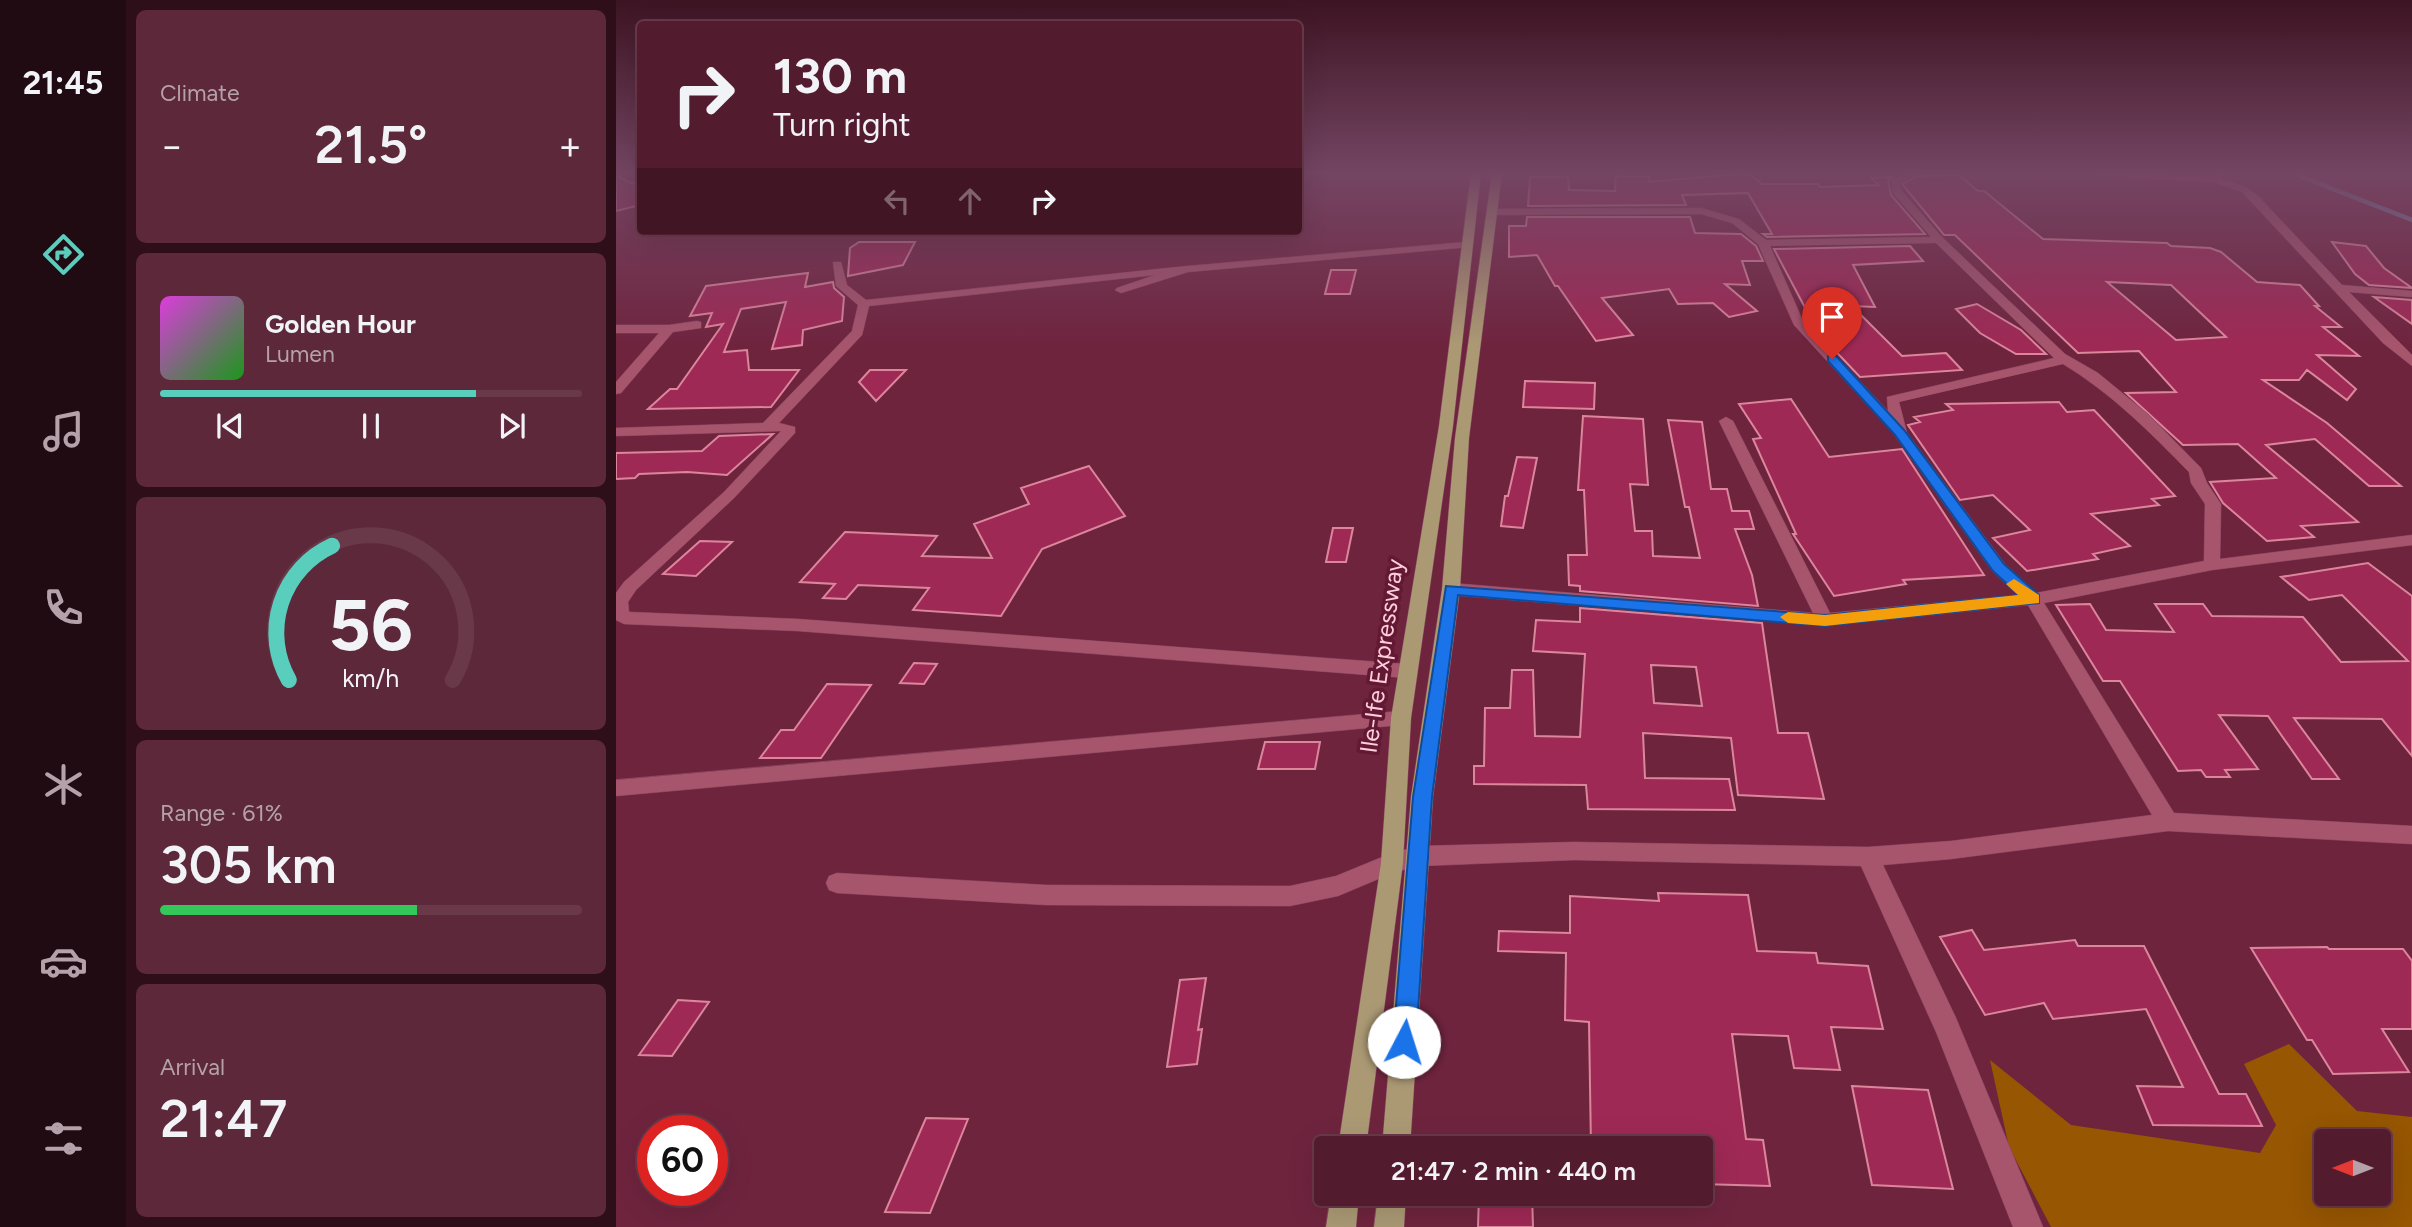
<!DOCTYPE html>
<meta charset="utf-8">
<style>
body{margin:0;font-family:Figtree,sans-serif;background:#5c283a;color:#f1f3f6;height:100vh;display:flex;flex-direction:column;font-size:26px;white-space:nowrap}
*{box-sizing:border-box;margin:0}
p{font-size:23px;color:#b5a1aa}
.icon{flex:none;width:38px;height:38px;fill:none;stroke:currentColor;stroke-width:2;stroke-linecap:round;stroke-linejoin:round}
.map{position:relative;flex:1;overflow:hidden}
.side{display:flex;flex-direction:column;gap:10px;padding:10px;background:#2e0f19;width:490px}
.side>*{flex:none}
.top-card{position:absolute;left:21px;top:21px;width:665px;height:214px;border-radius:7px;box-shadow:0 7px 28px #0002,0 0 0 2px #69394a;background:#531b2e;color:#f1f3f6;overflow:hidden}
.needle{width:46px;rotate:270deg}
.tools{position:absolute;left:1698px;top:1129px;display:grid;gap:14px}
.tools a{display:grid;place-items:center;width:77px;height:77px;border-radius:7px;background:#531b2e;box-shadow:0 7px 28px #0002,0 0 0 2px #69394a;font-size:35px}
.speed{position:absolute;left:21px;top:1115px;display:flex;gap:14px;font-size:35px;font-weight:700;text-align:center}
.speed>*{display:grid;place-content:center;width:91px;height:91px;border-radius:50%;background:#531b2e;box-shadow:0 7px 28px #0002,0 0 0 2px #69394a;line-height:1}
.speed .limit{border:10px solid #d22;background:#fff;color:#111}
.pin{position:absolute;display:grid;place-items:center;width:60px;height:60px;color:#fff;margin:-72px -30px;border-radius:50% 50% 50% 0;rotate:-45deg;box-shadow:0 0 7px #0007}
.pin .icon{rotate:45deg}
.me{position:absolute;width:77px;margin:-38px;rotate:5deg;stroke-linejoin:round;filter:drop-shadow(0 0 5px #0008)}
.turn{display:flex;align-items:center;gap:24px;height:147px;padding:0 21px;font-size:32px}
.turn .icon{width:91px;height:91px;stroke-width:2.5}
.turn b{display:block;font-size:49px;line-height:60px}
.lanes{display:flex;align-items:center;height:66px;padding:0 21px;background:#0003;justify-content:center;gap:35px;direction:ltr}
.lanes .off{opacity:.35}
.big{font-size:52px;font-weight:600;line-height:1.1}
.side .widget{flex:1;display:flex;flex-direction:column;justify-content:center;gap:10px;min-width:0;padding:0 24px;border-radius:10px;background:#5c283a}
.side .dial{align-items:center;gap:0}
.dial svg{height:182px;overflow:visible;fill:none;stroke:#69394a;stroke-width:7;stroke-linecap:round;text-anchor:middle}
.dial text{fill:#f1f3f6;stroke:none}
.song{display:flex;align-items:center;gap:21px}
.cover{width:84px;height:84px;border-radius:10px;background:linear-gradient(135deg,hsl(300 70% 55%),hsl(120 70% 35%))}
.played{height:7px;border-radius:4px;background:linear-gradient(90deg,#5acebd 75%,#69394a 75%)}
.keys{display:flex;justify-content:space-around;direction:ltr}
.heat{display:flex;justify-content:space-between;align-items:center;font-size:38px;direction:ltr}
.charge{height:10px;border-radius:5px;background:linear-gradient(90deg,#34c759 61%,#69394a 0)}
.trip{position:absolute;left:698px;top:1136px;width:399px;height:70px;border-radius:7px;background:#531b2e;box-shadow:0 7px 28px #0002,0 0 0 2px #69394a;font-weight:600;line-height:70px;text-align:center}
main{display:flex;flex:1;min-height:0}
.tab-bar{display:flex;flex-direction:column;width:126px;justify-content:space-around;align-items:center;background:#210b12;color:#b5a1aa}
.tab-bar .icon{width:49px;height:49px}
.tab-bar .current{color:#5acebd}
.tab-bar b{font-size:32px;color:#f1f3f6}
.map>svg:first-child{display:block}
</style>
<main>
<nav class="tab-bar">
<b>21:45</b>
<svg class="icon current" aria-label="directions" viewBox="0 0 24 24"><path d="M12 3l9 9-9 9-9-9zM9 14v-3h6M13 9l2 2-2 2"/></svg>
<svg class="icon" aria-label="music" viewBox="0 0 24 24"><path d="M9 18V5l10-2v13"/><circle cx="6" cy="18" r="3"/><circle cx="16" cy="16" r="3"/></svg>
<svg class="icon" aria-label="phone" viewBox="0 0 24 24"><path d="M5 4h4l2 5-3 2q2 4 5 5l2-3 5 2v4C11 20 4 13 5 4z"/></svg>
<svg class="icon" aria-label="climate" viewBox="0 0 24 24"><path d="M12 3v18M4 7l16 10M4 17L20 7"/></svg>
<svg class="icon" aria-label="car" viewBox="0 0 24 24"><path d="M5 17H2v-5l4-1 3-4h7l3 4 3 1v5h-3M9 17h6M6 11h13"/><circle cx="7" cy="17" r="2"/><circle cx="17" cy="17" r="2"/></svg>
<svg class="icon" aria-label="filters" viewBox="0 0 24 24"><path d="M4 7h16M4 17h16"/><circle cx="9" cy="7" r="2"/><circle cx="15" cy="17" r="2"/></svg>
</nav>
<section class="side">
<div class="widget"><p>Climate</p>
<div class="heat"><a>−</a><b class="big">21.5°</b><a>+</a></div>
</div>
<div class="widget">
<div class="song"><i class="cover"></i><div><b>Golden Hour</b><p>Lumen</p></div></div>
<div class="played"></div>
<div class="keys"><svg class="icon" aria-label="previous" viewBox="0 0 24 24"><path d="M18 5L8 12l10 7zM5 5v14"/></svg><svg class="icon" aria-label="pause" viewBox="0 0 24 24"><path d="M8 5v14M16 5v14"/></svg><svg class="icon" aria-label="next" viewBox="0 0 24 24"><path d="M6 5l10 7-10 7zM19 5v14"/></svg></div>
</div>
<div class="widget dial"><svg viewBox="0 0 100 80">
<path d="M14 69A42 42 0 1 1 86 69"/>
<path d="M14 69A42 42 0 0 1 33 10" stroke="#5acebd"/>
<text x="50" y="56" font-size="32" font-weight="700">56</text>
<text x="50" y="72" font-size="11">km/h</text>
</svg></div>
<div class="widget"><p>Range · 61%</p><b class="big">305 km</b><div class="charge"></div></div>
<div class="widget"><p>Arrival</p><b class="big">21:47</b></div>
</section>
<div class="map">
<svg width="1796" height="1227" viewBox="0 0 1796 1227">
<rect width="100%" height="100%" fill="#6f243e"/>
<path fill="#965602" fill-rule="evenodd" d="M 1673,1044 L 1741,1111 L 1796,1117 L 1796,1227 L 1435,1227 L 1393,1147 L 1374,1060 L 1455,1125 L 1644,1153 L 1660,1125 L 1628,1064 ZM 1710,1141 L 1762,1141 L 1762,1194 L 1710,1194 Z"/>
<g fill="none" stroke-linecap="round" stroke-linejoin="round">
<path stroke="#6a87a8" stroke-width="4.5" d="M 1676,173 L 1796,220"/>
</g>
<path fill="#9e2955" stroke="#dc869d" stroke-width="2" fill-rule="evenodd" d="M 1132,173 L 1146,184 L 1202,184 L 1204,187 L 1263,185 L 1255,178 L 1275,177 L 1272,180 L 1275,195 L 1309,234 L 1151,237 L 1147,234 L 1156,234 L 1132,193 L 1066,195 L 1070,205 L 912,206 L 914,177 L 952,177 L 953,190 L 999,191 L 1000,176 L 1033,177 L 1033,182 Z
M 0,175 L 15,183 L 24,182 L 24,205 L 0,211 Z
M 1343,175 L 1362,191 L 1368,191 L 1427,239 L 1551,243 L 1555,246 L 1594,248 L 1605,252 L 1641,282 L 1684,285 L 1703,306 L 1699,306 L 1725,327 L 1707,327 L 1743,356 L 1701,355 L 1740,389 L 1731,400 L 1691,370 L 1683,380 L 1647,380 L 1711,423 L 1785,486 L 1753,486 L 1699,439 L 1650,445 L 1742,522 L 1685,526 L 1698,537 L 1651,541 L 1607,503 L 1594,482 L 1660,478 L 1622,444 L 1567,445 L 1510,393 L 1560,392 L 1523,351 L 1462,353 L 1339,235 L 1328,235 L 1286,184 L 1301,176 ZM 1491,282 L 1555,285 L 1610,337 L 1560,340 Z
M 911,217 L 1074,217 L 1079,233 L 1125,234 L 1140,246 L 1147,261 L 1126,261 L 1134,285 L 1109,284 L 1141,311 L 1113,317 L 1097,303 L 1062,304 L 1053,289 L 986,298 L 1017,335 L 980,341 L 942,286 L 939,286 L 921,255 L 893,257 L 893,226 L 910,226 Z
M 243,242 L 299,242 L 287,265 L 232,276 L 234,248 Z
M 1716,242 L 1750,246 L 1768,268 L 1796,288 L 1753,285 L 1739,274 Z
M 1294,246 L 1307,261 L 1237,265 L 1259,307 L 1236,306 L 1286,356 L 1330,353 L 1346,370 L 1244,377 L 1189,319 L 1195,319 L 1158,249 Z
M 715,270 L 740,270 L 734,294 L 709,294 Z
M 192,273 L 189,287 L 217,282 L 218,288 L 228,297 L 226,321 L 187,330 L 186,345 L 156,349 L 170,302 L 125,309 L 108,352 L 131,350 L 133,370 L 183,370 L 155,407 L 32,409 L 54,389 L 61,389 L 107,324 L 90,327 L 96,313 L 74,316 L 90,286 Z
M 1758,297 L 1796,300 L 1796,324 Z
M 1361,304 L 1405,330 L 1430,354 L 1400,354 L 1364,333 L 1340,309 Z
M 254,370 L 290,370 L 260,401 L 243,382 Z
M 909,381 L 979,383 L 978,409 L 907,407 Z
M 1175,399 L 1213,457 L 1286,449 L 1368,575 L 1287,580 L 1290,584 L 1218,596 L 1177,534 L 1180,534 L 1137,439 L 1145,438 L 1123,404 Z
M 1443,402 L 1451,412 L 1478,410 L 1559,496 L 1536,499 L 1543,505 L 1475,514 L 1514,546 L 1477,554 L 1482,559 L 1411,571 L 1377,538 L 1414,530 L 1377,495 L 1344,500 L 1292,425 L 1304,422 L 1298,417 L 1337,410 L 1330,404 Z
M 967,416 L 1027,419 L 1032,485 L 1014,484 L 1019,531 L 1036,531 L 1037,556 L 1084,558 L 1073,507 L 1069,507 L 1052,420 L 1086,422 L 1095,489 L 1111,489 L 1116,511 L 1133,511 L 1138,529 L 1119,529 L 1136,575 L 1142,606 L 964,591 L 964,586 L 953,585 L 952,555 L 971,555 L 968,490 L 962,490 Z
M 157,434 L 111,475 L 71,472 L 23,474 L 19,478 L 0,479 L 0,453 L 86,451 L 103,436 Z
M 901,457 L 921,458 L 907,528 L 885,526 L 889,496 L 892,496 Z
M 473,466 L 509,516 L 426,549 L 385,616 L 297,610 L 313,588 L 242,585 L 230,599 L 207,598 L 219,584 L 184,582 L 229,532 L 321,536 L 306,556 L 376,558 L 358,524 L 413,504 L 405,488 Z
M 717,528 L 737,528 L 730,562 L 710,562 Z
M 84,541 L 116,542 L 80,576 L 47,574 Z
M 1752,563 L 1796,596 L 1796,756 L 1766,719 L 1678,718 L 1723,779 L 1696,779 L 1652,716 L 1603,715 L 1642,769 L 1609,770 L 1614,777 L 1590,777 L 1585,770 L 1562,771 L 1504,681 L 1487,681 L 1440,605 L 1474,604 L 1490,630 L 1558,632 L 1539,604 L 1587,604 L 1596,616 L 1687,617 L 1725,662 L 1792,661 L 1726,595 L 1693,600 L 1665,577 Z
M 964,608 L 1146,623 L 1162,733 L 1192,733 L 1208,799 L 1122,795 L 1115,738 L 1027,733 L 1029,778 L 1113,779 L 1119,810 L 972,809 L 970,785 L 858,784 L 858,766 L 868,766 L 869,708 L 894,708 L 896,670 L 917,670 L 919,736 L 964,737 L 969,654 L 917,651 L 920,620 L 964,622 ZM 1035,665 L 1080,667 L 1086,706 L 1038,703 Z
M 298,663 L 321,664 L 308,684 L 284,683 Z
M 211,684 L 255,685 L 205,758 L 144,758 L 165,730 L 178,730 Z
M 649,742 L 704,742 L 699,769 L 642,769 Z
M 1042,893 L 1132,895 L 1141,951 L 1200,953 L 1202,963 L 1252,966 L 1267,1029 L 1215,1027 L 1224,1070 L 1178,1068 L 1172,1036 L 1116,1034 L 1130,1139 L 1147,1140 L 1154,1186 L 1085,1184 L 1085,1148 L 975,1148 L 973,1022 L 949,1020 L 950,953 L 882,951 L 883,931 L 954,933 L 954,896 L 1043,901 Z
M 1356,930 L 1368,950 L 1459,940 L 1462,946 L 1528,946 L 1603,1094 L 1630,1094 L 1646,1126 L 1537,1125 L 1521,1086 L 1567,1087 L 1530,1009 L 1437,1019 L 1428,1003 L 1369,1015 L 1324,937 Z
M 1711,947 L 1713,949 L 1787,949 L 1796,961 L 1796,1029 L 1766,1029 L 1793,1072 L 1717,1074 L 1696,1040 L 1691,1040 L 1635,948 Z
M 590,978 L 582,1030 L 586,1029 L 581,1064 L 551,1067 L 564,980 Z
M 62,1000 L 93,1002 L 56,1056 L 23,1055 Z
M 1236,1086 L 1312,1090 L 1337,1189 L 1256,1185 Z
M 310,1118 L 352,1119 L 314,1213 L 269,1212 Z
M 863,1194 L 916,1194 L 917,1227 L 862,1227 Z"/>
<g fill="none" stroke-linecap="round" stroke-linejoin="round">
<defs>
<path id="minor" d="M 10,173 L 21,173 L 24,180 Z
M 1289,173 L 1301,173 L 1283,183 L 1285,190 L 1327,238 L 1449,354 L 1482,373 L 1533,415 L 1585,468 L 1591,483 L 1605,504 L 1604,559 L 1796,535 L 1796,545 L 1596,570 L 1428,603 L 1558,813 L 1796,826 L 1796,844 L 1552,831 L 1335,859 L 1267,865 L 1340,1018 L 1427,1227 L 1397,1227 L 1320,1032 L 1245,866 L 958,860 L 804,866 L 779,872 L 722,896 L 674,906 L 430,905 L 221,893 L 213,890 L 210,883 L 213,876 L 221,873 L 430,885 L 674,886 L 720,876 L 776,853 L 804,846 L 958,842 L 1252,847 L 1335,841 L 1536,815 L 1412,605 L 1209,626 L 835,595 L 826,589 L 835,583 L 1197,613 L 1103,421 L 1110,417 L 1117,421 L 1214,613 L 1402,595 L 1377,572 L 1277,433 L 1178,325 L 1142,244 L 1116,223 L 1085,214 L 876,215 L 871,212 L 876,209 L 1085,208 L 1123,219 L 1150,240 L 1315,237 L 1277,193 L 1275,180 ZM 1320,243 L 1438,358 L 1271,397 L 1272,411 L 1187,321 L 1154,246 ZM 1447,364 C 1495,393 1534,432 1573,472 L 1575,483 L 1589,504 L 1588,561 L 1420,593 L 1389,564 L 1291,433 L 1283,402 Z
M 1477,173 L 1596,176 L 1598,173 L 1608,173 L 1604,178 L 1632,188 L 1644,198 L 1726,285 L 1796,291 L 1796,297 L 1733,292 L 1796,355 L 1796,366 L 1767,343 L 1626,192 L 1598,182 L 1482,176 Z
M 850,242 L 854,243 L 854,247 L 572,272 L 505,293 L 499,290 L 501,288 L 539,275 L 253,306 L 246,335 L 163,423 L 179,427 L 179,433 L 118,498 L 20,590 L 12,602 L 13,612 L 182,619 L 791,664 L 798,666 L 800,671 L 798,676 L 791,678 L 182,631 L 8,624 L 0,620 L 0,593 L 8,582 L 108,492 L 165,431 L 0,436 L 0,428 L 147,423 L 236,331 L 242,305 L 220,286 L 217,262 L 225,262 L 231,285 L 250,300 L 571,266 Z
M 81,321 L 85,322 L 85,328 L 57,332 L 5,393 L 0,394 L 0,382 L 43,333 L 0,333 L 0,325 L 53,325 Z
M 785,711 L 792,713 L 795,718 L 792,723 L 785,725 L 0,796 L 0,780 Z"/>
<path id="primary" d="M 855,173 L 865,173 L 837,426 L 795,718 L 787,863 L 750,1148 L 722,1148 L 765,863 L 775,718 L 823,426 Z
M 876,173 L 886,173 L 853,438 L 844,589 L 817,797 L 794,1148 L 766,1148 L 795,797 L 826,589 L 839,438 Z
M 715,1194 L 743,1194 L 740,1227 L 710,1227 Z
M 762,1194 L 790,1194 L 788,1227 L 758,1227 Z"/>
</defs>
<use href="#minor" stroke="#88455f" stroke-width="1"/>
<use href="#primary" stroke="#88455f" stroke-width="1"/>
<use href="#minor" fill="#a6556d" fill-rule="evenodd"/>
<use href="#primary" fill="#ab9974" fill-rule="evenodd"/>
</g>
<linearGradient id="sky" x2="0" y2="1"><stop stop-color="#3d1422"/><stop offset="0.5" stop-color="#744563"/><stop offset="1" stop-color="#744563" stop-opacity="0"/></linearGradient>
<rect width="1796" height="345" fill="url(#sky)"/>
<path fill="#1a73e8" stroke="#114b97" stroke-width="2" d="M 1212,356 L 1220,356 L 1288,430 L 1388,564 L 1423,595 L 1423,603 L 1209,626 L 842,595 L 816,797 L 800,1042 L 797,1050 L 788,1053 L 780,1050 L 777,1042 L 797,797 L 830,586 L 1209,615 L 1403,595 L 1377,571 L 1279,435 L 1212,361 Z"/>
<path fill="#f59e0b" d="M 1398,579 L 1423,595 L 1423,603 L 1209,626 L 1172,623 L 1164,617 L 1172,612 L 1209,615 L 1402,595 L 1390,584 Z"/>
<g text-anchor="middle" stroke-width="7" stroke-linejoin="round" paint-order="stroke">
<g font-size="24" fill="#fecfda" stroke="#631834">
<text transform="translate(766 656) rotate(-82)" y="8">Ile-Ife Expressway</text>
</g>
</g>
</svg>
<div class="tools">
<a><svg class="needle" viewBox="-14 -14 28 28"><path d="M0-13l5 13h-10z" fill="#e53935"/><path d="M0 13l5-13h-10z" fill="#b5a1aa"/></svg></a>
</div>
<div class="speed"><div class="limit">60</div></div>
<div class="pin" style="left:1216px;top:359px;background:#d93025"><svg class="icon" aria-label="arrive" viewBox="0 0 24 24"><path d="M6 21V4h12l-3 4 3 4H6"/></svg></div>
<svg class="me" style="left:788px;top:1042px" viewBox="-20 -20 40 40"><circle r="19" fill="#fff"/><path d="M0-13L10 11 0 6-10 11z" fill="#1a73e8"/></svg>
<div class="trip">21:47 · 2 min · 440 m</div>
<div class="top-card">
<div class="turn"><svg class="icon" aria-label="right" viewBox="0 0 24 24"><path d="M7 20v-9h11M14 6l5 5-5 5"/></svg><div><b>130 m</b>Turn right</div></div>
<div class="lanes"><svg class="icon off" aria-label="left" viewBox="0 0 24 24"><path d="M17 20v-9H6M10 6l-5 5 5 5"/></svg><svg class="icon off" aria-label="ahead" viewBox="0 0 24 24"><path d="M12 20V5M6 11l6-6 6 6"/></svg><svg class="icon" aria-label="right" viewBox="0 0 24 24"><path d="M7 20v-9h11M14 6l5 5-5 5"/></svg></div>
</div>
</div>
</main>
